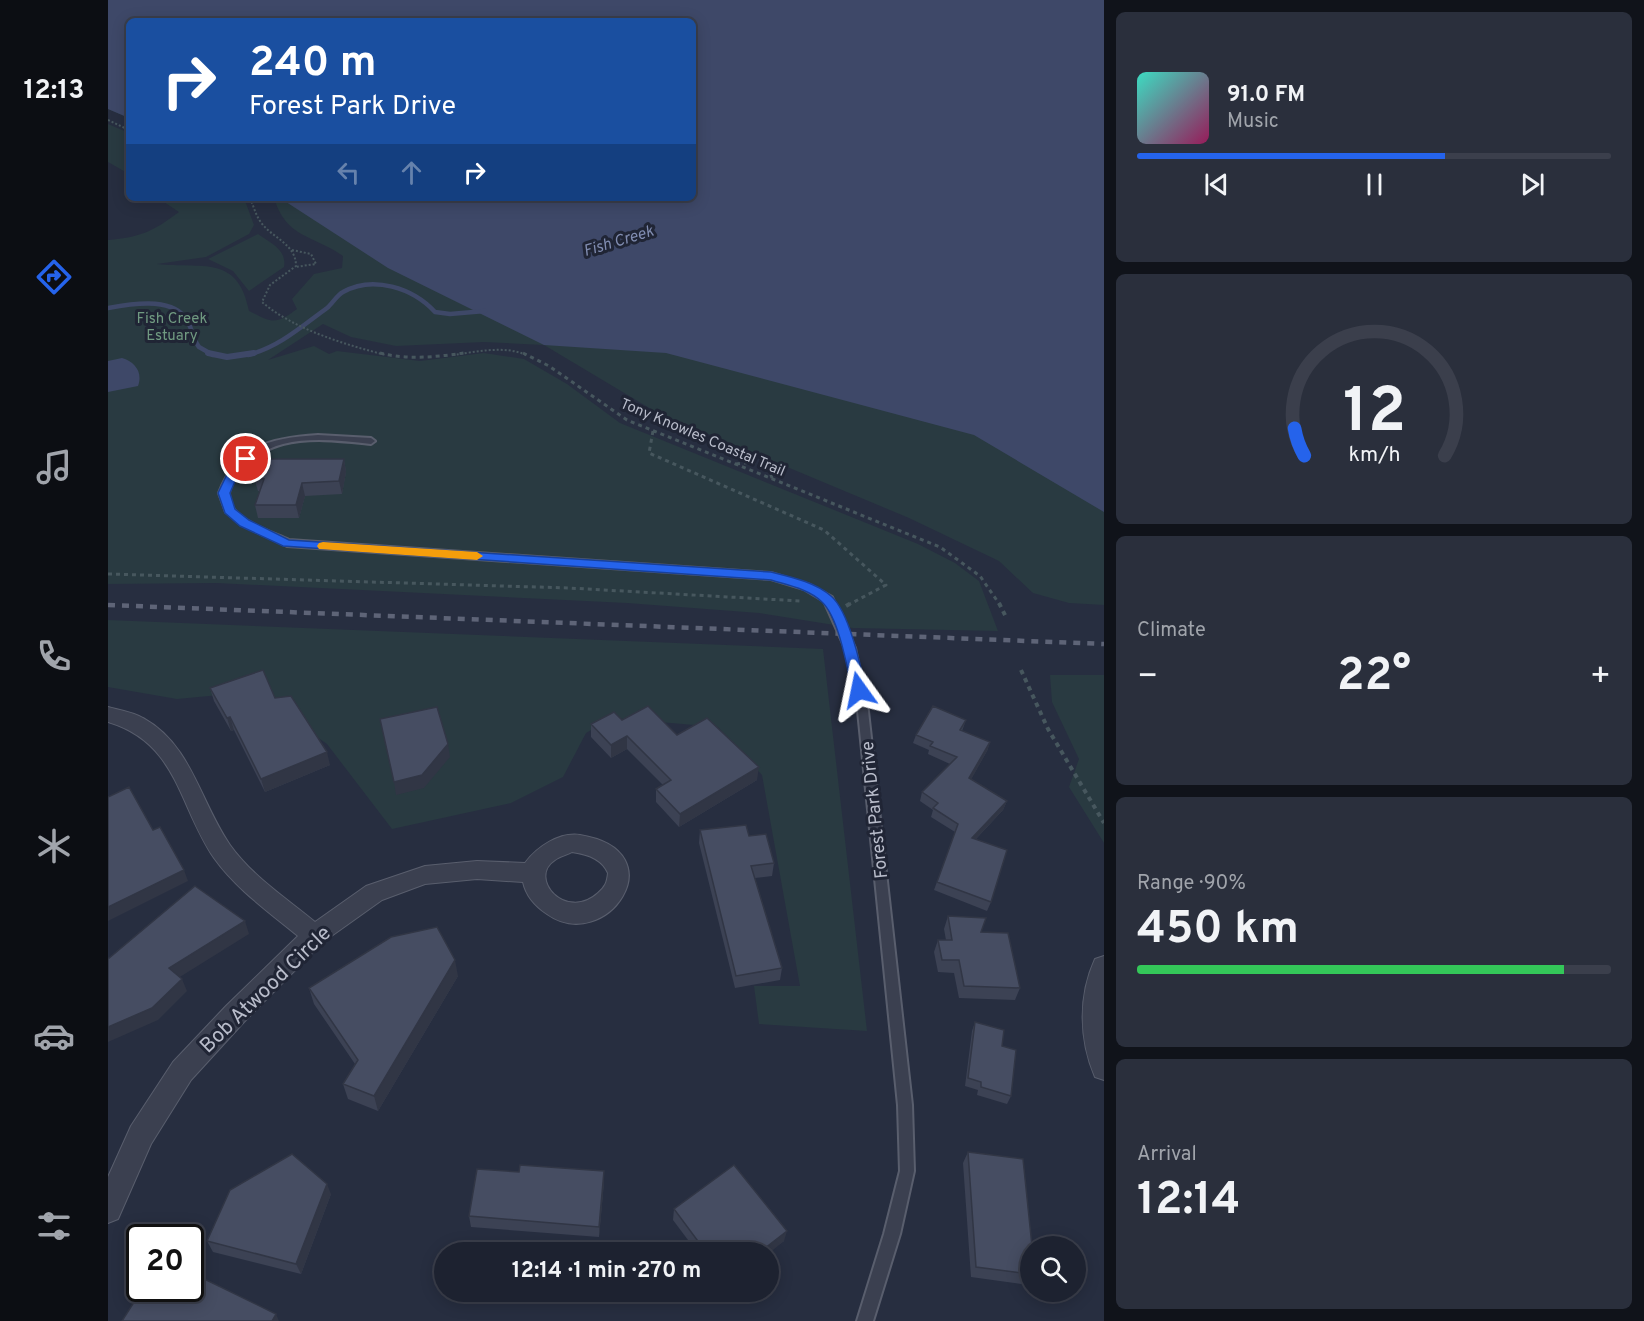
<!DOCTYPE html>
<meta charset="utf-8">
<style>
body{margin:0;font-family:Overpass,sans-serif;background:#2a2f3c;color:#f1f3f6;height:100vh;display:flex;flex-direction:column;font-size:22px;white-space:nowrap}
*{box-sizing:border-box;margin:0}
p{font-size:20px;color:#a0a4ab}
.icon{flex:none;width:33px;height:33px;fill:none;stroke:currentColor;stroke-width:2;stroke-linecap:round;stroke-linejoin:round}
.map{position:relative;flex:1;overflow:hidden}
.details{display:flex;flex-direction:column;gap:12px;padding:12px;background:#10131a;width:540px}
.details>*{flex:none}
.banner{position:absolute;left:18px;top:18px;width:570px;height:183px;border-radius:9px;box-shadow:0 3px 15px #0003,0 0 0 2px #3b3f4c;background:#1a4fa0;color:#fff;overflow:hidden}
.tools{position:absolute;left:912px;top:1236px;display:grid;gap:12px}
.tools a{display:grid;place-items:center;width:66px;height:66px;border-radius:50%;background:#1d2230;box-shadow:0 3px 15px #0003,0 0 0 2px #3b3f4c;font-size:30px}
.speed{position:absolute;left:18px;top:1224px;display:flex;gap:12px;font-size:30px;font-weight:700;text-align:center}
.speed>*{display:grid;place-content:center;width:78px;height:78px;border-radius:50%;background:#1d2230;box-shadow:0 3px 15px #0003,0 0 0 2px #3b3f4c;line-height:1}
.speed .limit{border:3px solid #111;border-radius:9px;background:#fff;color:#111}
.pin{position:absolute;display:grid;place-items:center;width:51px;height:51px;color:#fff;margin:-26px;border:3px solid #fff;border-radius:50%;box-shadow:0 2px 6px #0007}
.me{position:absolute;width:66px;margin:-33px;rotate:348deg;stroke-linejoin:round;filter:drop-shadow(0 0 4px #0008)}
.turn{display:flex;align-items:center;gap:21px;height:126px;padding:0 24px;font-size:27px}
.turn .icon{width:78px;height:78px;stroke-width:2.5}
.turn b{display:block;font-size:42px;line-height:51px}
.lanes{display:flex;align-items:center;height:57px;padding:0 24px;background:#0003;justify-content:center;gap:30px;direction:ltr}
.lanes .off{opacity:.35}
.big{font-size:45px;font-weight:700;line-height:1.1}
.details .card{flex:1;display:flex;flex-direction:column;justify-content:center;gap:9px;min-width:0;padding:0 21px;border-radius:9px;background:#2a2f3c}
.details .dial{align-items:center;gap:0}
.dial svg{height:156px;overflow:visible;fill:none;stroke:#3b3f4c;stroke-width:7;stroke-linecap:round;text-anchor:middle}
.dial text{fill:#f1f3f6;stroke:none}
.song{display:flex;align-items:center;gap:18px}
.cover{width:72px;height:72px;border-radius:9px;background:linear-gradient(135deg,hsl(170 70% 55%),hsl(330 70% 35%))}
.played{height:6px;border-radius:3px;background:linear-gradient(90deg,#2563eb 65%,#3b3f4c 65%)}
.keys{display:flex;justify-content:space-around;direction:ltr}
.heat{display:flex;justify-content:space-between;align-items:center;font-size:33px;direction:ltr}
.charge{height:9px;border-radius:4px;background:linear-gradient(90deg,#34c759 90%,#3b3f4c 0)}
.trip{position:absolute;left:326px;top:1242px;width:345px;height:60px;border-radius:30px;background:#1d2230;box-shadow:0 3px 15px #0003,0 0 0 2px #3b3f4c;font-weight:700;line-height:60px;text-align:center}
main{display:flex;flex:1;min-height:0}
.tab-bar{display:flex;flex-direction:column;width:108px;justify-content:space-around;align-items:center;background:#0c0e13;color:#a0a4ab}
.tab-bar .icon{width:42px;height:42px}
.tab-bar .active{color:#2563eb}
.tab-bar b{font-size:27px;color:#f1f3f6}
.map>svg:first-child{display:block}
</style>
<main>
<nav class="tab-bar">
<b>12:13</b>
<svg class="icon active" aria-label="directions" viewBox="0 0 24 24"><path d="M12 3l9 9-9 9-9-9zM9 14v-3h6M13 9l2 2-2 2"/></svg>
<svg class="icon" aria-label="music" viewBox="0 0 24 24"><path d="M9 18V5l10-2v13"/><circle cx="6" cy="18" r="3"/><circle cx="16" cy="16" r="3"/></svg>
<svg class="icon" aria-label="phone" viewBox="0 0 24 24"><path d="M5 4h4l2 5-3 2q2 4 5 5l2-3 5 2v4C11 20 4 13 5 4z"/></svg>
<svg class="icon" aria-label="climate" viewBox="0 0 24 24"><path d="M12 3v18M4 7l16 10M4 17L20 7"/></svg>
<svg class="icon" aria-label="car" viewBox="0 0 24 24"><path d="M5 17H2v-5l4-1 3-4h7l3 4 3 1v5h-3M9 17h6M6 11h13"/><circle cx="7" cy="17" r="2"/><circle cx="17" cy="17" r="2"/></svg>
<svg class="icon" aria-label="filters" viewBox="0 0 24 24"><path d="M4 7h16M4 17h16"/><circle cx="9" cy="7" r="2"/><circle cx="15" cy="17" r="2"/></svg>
</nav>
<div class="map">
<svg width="996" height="1321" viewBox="0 0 996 1321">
<rect width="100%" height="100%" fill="#272e40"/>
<path fill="#293a41" d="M 0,0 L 460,0 L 640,29 L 851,75 L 365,309 L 374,314 L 996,157 L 996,605 L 961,603 L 925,593 L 891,561 L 801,518 L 548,412 L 436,345 L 376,342 L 288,346 L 243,337 L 215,324 L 160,360 L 206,346 L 221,354 L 229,351 L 312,361 L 376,353 L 416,359 L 459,384 L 512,423 L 810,544 L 847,563 L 871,581 L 890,631 L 745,628 L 651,613 L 519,603 L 109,583 L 0,584 L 0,240 C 33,237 44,232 71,212 L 50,198 L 136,198 L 146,225 L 141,234 L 98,257 L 49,264 C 94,269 130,254 141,311 C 165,323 167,325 189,309 L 184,299 L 206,274 L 234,268 L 235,256 C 205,235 178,238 166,198 L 585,198 L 585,21 L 21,21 L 21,118 L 0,109 Z
M 0,124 L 21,133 L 21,174 L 0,162 Z
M 150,234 C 163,243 179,250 176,267 L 141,291 L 125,271 L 100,259 Z
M 0,620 L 715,649 L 759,1031 L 651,1024 L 646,986 L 692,986 L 654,775 L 610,727 L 504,718 L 478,733 L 455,777 L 403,803 L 284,829 L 219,744 L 144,692 L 69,699 L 0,687 Z
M 942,675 L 996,675 L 996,843 L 961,787 L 971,759 L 944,702 Z"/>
<path fill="#3e4868" d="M 0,0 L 996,0 L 996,512 L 866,435 L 558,353 L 436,345 L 280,268 L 172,198 L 585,198 L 585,21 L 21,21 L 21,118 L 0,109 Z
M 14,358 C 27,362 35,372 30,386 L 0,392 L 0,361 Z"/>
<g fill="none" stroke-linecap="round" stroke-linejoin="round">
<path stroke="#3e4868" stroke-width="4.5" d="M 0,308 C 22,304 61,297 77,317 C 84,326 84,338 91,347 L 105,355
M 140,355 C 171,347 193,327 219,308 C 224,304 229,295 235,292 C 265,275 305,288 327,312 L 342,314 L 377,311"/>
<path stroke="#3e4868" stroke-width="6" d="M 100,353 L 119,357 L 146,353"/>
<defs>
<path id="service" d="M 210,435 L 263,438 L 267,441 L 263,444 C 234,441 204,437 175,444 C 151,450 108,478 125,508 C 133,522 166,533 181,540 L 663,573 L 702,585 L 724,597 L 747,648 L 760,711 L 804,1105 L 806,1171 L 792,1234 L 765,1321 L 749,1321 L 776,1234 L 792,1171 L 790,1105 L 750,711 L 737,648 L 716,601 L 696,589 L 663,579 L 179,546 L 134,525 L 118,512 L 111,493 C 129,445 163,438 210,435 Z"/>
<path id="minor" d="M 0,707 C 11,710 25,712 35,718 C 84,745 92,802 122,845 C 144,876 178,898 207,922 L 258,886 L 317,866 L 369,861 L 417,863 C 429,847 451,832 472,835 C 571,851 498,956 439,914 C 427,906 418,896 415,882 L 369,879 L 317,884 L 274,900 L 215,942 L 136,1022 L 83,1080 L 43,1144 L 10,1219 L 0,1223 L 0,1177 L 23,1126 L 65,1062 L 118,1006 L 190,936 C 161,912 128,889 106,858 C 70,805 70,743 0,722 ZM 464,852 C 479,854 494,859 500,873 C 499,883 497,887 490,893 C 458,922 419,878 447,860 C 452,856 459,855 464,852 Z
M 996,956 L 996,1080 L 987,1077 C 971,1040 970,996 987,959 Z"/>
</defs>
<use href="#service" stroke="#595e6d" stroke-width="4"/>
<use href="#minor" stroke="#595e6d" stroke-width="2"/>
<path stroke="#47575e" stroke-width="2" stroke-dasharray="2 2" stroke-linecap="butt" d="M 0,120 L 21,130
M 142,198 C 146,207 148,217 155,225 C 167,239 188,245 188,266 L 162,285 L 154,302 C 185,329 238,345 278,355
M 184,250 L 203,254 L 208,264 L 187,267
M 345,355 C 367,352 397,345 418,355"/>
<path stroke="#47575e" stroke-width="3" stroke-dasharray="4 4" stroke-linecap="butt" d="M 272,353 C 299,360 328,357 356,353
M 415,353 L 441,366 L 519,420 L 832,547 L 872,576 L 892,605
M 545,431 L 541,453 L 716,530 L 778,585 L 740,605
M 628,464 L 643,462 L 661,470 L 664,478
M 0,574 L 461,588 L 692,601"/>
<path stroke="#47575e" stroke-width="4" stroke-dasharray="4.5 4.5" stroke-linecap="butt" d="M 891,603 L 898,617
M 738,606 L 743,603
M 913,670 L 940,729 L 996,823"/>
<use href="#service" fill="#3b4050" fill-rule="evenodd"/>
<use href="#minor" fill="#3b4050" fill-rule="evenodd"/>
<path stroke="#5e6477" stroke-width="4.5" stroke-dasharray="7 7" stroke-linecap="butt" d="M 0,605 L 996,644"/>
</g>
<path fill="#3c4254" d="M 236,459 L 238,472 L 234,494 L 197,496 L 191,518 L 150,518 L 147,505 L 152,491 L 150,491 L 146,478 Z
M 102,688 L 167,698 L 222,765 L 157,792 L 126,730 L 123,731 L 106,701 Z
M 514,720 L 569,735 L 649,780 L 571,827 L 548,802 L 548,789 L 555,785 L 519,749 L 503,758 L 483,737 L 483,724 Z
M 858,720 L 854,731 L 882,742 L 879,751 L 863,779 L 899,801 L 895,810 L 868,839 L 883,902 L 879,911 L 826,890 L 847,832 L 823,817 L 825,810 L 812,801 L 814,792 L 842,764 L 820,754 L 821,750 L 805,743 L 808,735 Z
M 592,830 L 666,863 L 664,876 L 647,878 L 674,968 L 672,980 L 627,988 L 591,843 Z
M 840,916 L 873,932 L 912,988 L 907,1000 L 851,998 L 846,973 L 830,972 L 826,952 L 830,940 L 838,940 L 836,929 Z
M 350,976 L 270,1111 L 240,1099 L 235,1084 L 247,1064 L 206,1004 L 201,988 Z
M 867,1022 L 894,1046 L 903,1096 L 899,1104 L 869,1095 L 870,1090 L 857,1086 L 864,1031 Z
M 860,1152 L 922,1246 L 922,1281 L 920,1285 L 863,1277 L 855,1163 Z
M 496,1182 L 491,1237 L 363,1227 L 361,1216 Z
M 223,1194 L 193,1274 L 105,1252 L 99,1241 Z
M 566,1209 L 676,1241 L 660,1252 L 589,1252 L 565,1220 Z"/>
<path fill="#313645" d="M 236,459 L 238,472 L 234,494 L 231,481 Z
M 194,483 L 197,496 L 191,518 L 188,505 Z
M 122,717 L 126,730 L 123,731 L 119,718 Z
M 519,736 L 519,749 L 503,758 L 503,745 Z
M 882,742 L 879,751 L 859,787 L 861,778 Z
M 340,744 L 342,757 L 316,788 L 288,795 L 286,782 Z
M 219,752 L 222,765 L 157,792 L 153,779 Z
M 651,767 L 649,780 L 571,827 L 572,814 Z
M 899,801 L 895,810 L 861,846 L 864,838 Z
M 76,870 L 80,881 L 0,921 L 0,907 Z
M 137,921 L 141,934 L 67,980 L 61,968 Z
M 347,960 L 350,976 L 270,1111 L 266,1096 Z
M 74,979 L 79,991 L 50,1020 L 0,1042 L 0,1027 Z
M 496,1171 L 496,1182 L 491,1237 L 491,1227 Z
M 219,1184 L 223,1194 L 193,1274 L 188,1264 Z
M 679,1231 L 676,1241 L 660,1254 L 660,1252 L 652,1252 Z
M 168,1314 L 171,1321 L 164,1321 Z"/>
<path fill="#464d62" stroke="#313645" stroke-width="1.5" d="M 154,459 L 236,459 L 231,481 L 194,483 L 188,505 L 147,505 L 156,479 L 146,478 Z
M 155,670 L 167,698 L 183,696 L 219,752 L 153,779 L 122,717 L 119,718 L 102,688 Z
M 540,706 L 569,735 L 599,718 L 651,767 L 572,814 L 548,789 L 563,780 L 519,736 L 503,745 L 483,724 L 506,712 L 514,720 Z
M 825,706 L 858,720 L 852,730 L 882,742 L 861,778 L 899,801 L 864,838 L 899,850 L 883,902 L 829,882 L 850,824 L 825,808 L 830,803 L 814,792 L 849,757 L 822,746 L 825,742 L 808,735 Z
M 329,707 L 340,744 L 314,775 L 286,782 L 272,719 Z
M 21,787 L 45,830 L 52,827 L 76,870 L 0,907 L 0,797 Z
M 638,825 L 641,836 L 658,834 L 666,863 L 643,866 L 674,968 L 628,976 L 592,830 Z
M 87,886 L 137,921 L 61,968 L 74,979 L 44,1008 L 0,1027 L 0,959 Z
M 840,916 L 878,918 L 873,932 L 900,933 L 912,988 L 856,986 L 851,960 L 834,960 L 830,940 L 844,940 Z
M 329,927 L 347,960 L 266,1096 L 235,1084 L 250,1060 L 201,988 L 283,937 Z
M 867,1022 L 896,1030 L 894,1046 L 908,1050 L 903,1096 L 873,1087 L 873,1082 L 860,1078 Z
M 860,1152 L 915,1159 L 924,1246 L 922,1246 L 922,1274 L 868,1267 Z
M 184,1154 L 219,1184 L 188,1264 L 99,1241 L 122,1190 Z
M 412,1165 L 496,1171 L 491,1227 L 361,1216 L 369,1169 L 411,1172 Z
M 626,1165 L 679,1231 L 652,1252 L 598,1252 L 566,1209 Z
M 82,1272 L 168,1314 L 164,1321 L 14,1321 L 35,1288 L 82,1288 Z"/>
<path fill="#2563eb" stroke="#184099" stroke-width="1.5" d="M 138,455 L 144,459 L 132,470 L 122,493 L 127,509 L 141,520 L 181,540 L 663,572 C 683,577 707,582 723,596 C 741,611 753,667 758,690 L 751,696 L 744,690 C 739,667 731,618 714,602 C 701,589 679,585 663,580 L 175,546 L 132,526 L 117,513 L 110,493 L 123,466 Z"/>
<path fill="#f59e0b" d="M 215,542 L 369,552 L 375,556 L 369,560 L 211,549 L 209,546 L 211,543 Z"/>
<g text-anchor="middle" stroke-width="6" stroke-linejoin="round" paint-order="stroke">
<g font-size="15" fill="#709a81" stroke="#202535">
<text x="64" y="323">Fish Creek<tspan x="64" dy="17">Estuary</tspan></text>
</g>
<g font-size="15" fill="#b8bcca" stroke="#202535">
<text transform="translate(595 437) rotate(23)" y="5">Tony Knowles Coastal Trail</text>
</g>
<g font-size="16" font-style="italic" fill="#818db1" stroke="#202535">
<text transform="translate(510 240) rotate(-17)" y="6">Fish Creek</text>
</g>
<g font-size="18" fill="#b8bcca" stroke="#202535">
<text transform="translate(766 810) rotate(-96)" y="6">Forest Park Drive</text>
</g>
<g font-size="21" fill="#b8bcca" stroke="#202535">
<text transform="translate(157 989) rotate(-44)" y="7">Bob Atwood Circle</text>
</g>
</g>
</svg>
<div class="tools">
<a><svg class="icon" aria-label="search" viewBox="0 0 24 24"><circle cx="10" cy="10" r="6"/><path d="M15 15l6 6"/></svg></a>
</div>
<div class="speed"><div class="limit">20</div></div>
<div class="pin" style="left:138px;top:459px;background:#d93025"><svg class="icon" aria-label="arrive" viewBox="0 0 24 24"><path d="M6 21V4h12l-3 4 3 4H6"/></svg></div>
<svg class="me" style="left:751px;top:690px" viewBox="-20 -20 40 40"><path d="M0-17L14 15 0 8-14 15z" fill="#2563eb" stroke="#fff" stroke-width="4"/></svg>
<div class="trip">12:14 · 1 min · 270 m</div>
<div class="banner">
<div class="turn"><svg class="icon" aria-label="right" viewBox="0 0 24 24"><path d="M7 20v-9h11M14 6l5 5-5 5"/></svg><div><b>240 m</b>Forest Park Drive</div></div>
<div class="lanes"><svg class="icon off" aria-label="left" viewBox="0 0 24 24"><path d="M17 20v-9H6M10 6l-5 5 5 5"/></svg><svg class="icon off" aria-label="ahead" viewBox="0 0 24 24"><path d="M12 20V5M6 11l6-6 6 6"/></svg><svg class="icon" aria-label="right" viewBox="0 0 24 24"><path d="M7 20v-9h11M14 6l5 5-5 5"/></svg></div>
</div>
</div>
<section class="details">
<div class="card">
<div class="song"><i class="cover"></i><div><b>91.0 FM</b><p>Music</p></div></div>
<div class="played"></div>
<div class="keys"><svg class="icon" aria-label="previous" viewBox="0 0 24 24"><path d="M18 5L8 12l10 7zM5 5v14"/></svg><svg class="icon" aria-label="pause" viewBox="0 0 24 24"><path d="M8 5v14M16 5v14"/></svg><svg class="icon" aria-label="next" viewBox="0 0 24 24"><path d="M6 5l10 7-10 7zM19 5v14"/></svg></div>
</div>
<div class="card dial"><svg viewBox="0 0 100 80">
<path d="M14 69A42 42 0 1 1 86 69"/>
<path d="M14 69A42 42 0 0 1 9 55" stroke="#2563eb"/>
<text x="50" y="56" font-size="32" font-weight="700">12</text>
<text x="50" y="72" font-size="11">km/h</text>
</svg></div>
<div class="card"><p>Climate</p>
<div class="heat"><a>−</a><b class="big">22°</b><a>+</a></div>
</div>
<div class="card"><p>Range · 90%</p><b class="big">450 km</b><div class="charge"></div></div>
<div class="card"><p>Arrival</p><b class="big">12:14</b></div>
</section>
</main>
